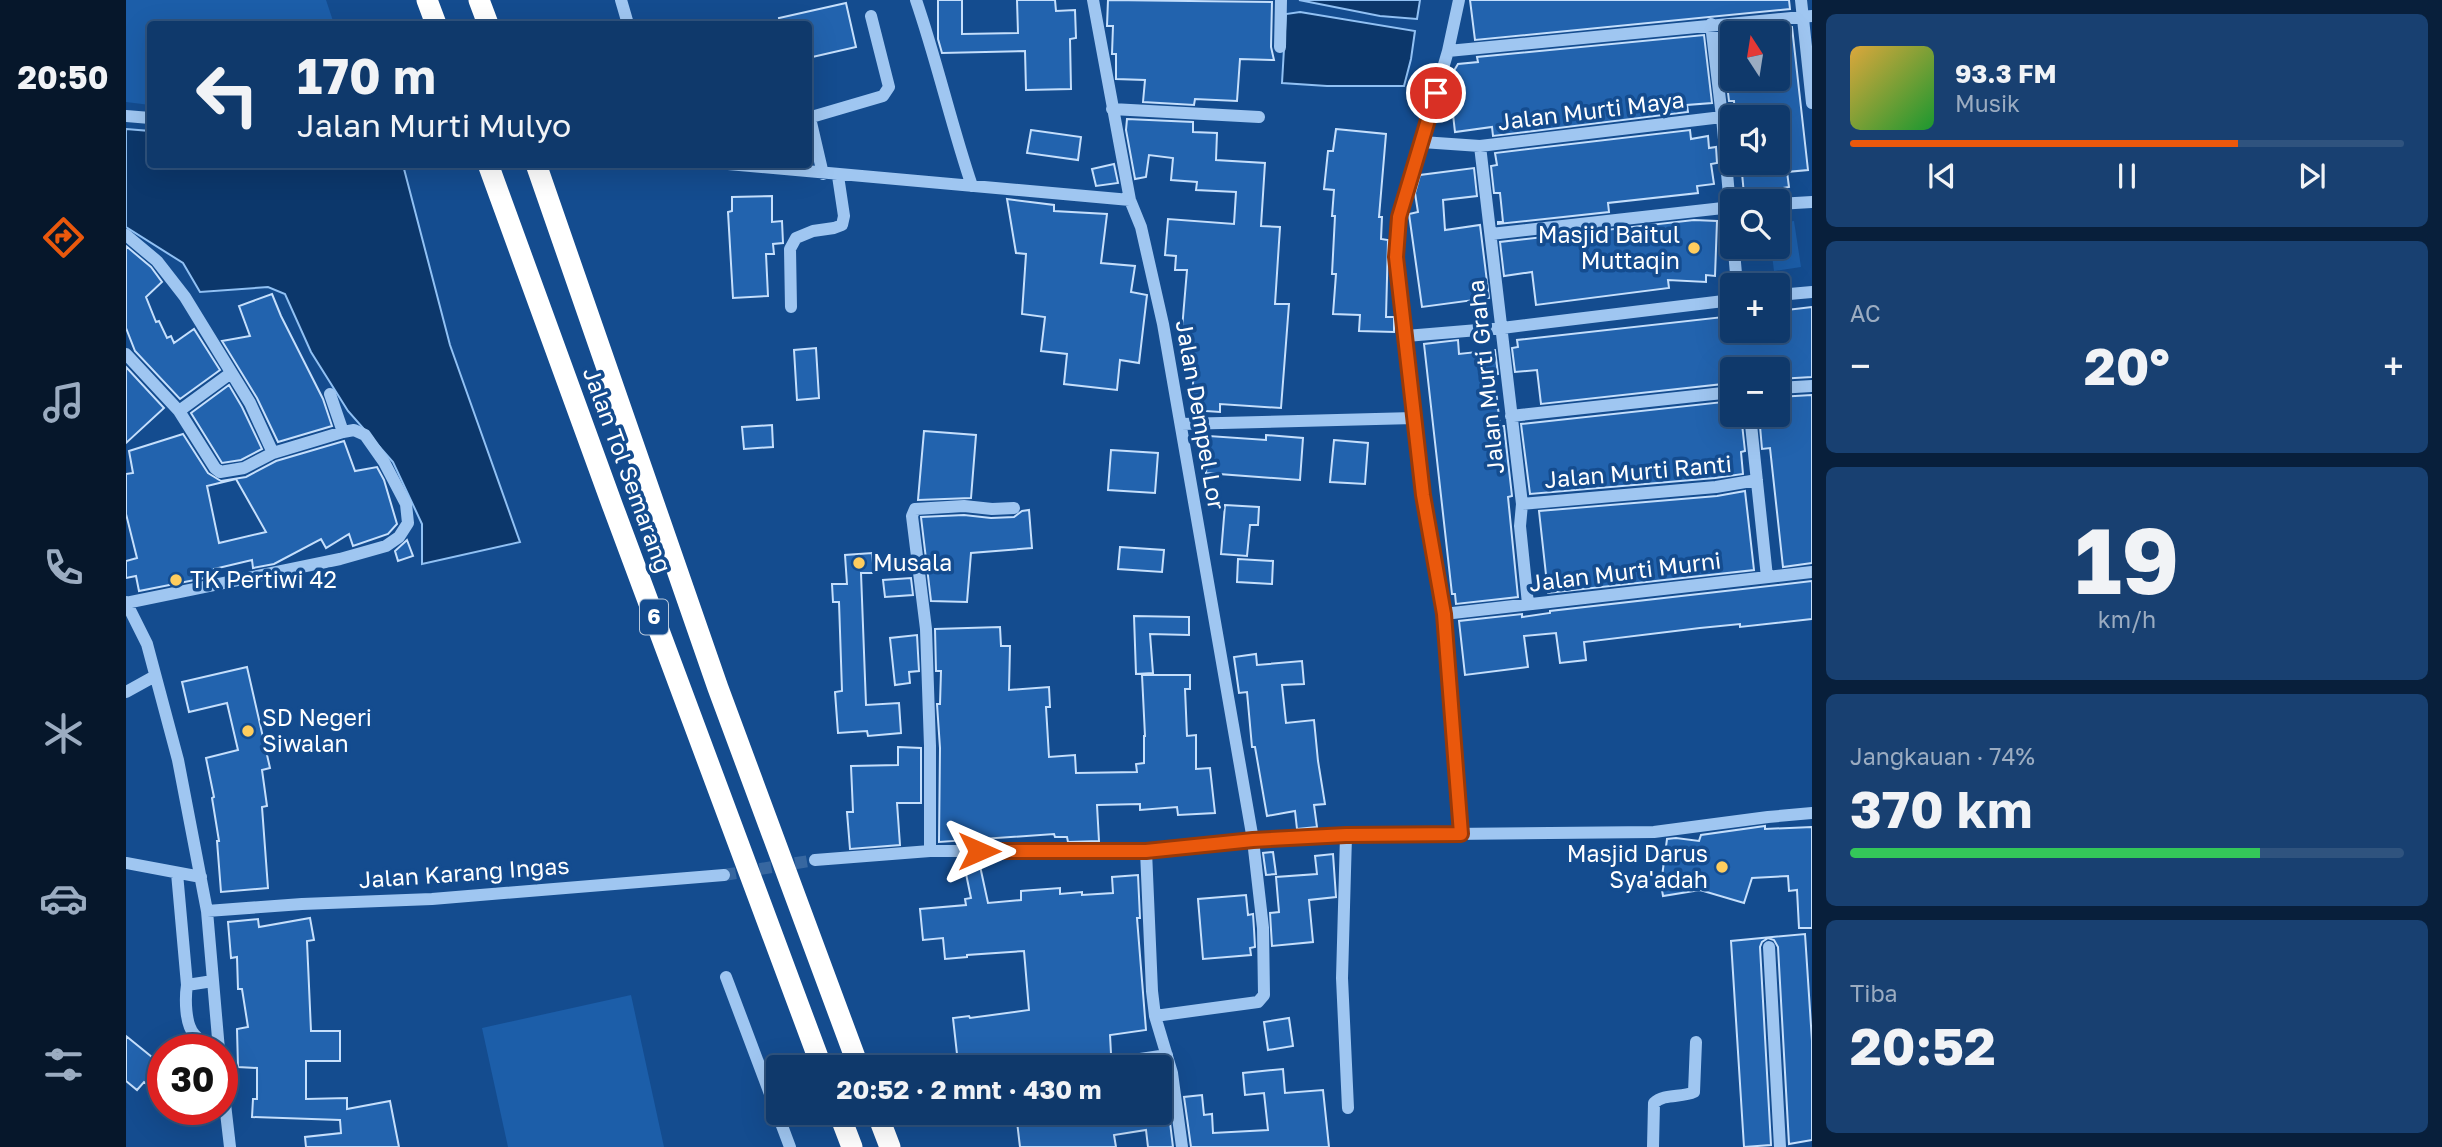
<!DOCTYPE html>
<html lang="id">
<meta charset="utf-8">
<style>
body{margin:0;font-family:"Golos Text",sans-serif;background:#184071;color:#f1f3f6;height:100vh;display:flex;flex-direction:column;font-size:26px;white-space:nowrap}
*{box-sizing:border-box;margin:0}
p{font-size:23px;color:#9bacc1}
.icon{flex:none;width:38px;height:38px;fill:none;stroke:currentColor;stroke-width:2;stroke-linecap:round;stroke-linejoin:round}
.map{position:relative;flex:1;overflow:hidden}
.details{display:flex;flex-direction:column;gap:14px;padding:14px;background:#081f3b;width:630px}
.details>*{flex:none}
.guide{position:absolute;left:21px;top:21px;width:665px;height:147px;border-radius:7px;box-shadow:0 7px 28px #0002,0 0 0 2px #2f537e;background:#0f396b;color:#f1f3f6;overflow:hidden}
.needle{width:46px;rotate:348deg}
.buttons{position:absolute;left:1594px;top:21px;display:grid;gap:14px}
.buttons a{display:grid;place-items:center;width:70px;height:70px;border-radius:7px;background:#0f396b;box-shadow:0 7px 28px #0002,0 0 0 2px #2f537e;font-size:35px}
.speed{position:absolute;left:21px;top:1034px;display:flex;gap:14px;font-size:35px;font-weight:700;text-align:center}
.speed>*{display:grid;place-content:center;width:91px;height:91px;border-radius:50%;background:#0f396b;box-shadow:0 7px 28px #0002,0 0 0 2px #2f537e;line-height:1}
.speed .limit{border:10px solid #d22;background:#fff;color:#111}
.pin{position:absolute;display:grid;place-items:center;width:60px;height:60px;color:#fff;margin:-30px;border:4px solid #fff;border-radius:50%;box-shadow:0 2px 7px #0007}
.me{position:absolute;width:77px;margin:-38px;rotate:90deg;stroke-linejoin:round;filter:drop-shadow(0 0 5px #0008)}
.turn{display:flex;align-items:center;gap:24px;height:147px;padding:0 35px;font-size:32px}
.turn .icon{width:91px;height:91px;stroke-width:2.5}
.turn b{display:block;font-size:49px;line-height:60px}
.big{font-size:52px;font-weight:700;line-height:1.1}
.details .card{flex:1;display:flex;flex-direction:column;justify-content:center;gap:10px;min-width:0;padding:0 24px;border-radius:10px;background:#184071}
.details .dial{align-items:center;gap:0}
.dial b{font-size:91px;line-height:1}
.song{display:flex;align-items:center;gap:21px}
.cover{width:84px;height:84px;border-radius:10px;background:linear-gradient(135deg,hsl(40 70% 55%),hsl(130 70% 35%))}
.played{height:7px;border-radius:4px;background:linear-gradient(90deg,#ea580c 70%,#2f537e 70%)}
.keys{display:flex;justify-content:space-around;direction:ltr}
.heat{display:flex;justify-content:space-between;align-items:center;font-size:38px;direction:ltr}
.charge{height:10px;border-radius:5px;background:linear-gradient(90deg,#34c759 74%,#2f537e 0)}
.trip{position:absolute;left:640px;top:1055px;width:406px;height:70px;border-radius:7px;background:#0f396b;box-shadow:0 7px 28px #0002,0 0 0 2px #2f537e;font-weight:700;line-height:70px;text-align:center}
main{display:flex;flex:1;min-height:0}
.tabs{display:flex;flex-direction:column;width:126px;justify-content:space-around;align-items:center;background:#06172b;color:#9bacc1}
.tabs .icon{width:49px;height:49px}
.tabs .active{color:#ea580c}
.tabs b{font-size:32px;color:#f1f3f6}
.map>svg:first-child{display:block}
</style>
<main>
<nav class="tabs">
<b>20:50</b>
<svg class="icon active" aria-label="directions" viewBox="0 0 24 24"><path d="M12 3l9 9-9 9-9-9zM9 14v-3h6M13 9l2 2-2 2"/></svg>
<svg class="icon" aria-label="music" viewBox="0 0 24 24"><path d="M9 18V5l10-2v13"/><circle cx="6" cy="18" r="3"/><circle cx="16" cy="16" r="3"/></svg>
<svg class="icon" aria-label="phone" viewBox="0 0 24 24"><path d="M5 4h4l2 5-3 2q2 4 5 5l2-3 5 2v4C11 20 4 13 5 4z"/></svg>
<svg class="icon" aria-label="climate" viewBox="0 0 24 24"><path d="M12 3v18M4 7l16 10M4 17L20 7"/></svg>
<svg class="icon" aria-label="car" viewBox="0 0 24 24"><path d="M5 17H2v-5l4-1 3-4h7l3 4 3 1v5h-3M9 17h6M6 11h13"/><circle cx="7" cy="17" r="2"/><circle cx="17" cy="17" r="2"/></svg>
<svg class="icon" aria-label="filters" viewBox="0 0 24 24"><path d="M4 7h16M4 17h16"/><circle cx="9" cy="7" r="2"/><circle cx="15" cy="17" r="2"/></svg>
</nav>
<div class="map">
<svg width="1686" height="1147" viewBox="0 0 1686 1147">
<rect width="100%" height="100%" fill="#144c8f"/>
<path fill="#1c5ea9" d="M 0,0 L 200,0 L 208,24 L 24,24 L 24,105 L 0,102 Z
M 1668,221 L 1675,267 L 1648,271 L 1645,247 L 1652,247 L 1652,223 Z
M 505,995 L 538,1147 L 382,1147 L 356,1028 Z"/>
<path fill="#0c376b" stroke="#91c1f4" stroke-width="2" d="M 1173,0 L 1294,0 L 1291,19 L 1254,16 Z
M 1174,12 L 1289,31 L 1285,59 L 1278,86 L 1201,86 L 1156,83 L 1160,14 Z
M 0,129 L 24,131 L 24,164 L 277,165 L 324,345 L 394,542 L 296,564 L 296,524 L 267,462 L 222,411 L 185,352 L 159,294 L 142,287 L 74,292 L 57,263 L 0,227 Z"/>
<path fill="#2263ae" stroke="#c5dffc" stroke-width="2" fill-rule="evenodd" d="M 812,0 L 836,0 L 836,34 L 892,33 L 891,0 L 929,0 L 930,11 L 949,10 L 950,38 L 944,39 L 945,89 L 900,90 L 899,51 L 816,53 L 812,39 Z
M 982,0 L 1146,2 L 1145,47 L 1148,60 L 1114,59 L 1111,101 L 1069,99 L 1068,105 L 1017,102 L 1019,80 L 990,79 L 990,54 L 986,54 L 987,26 L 981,26 Z
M 1344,0 L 1663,0 L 1664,9 L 1349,40 Z
M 720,3 L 730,47 L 682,58 L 682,24 L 654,24 L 653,18 Z
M 1666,27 L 1682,170 L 1661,172 L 1663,187 L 1618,194 L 1615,163 L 1652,163 L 1652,117 L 1609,117 L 1608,101 L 1603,101 L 1595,34 ZM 1606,33 L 1652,33 L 1652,79 L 1606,79 Z
M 1578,35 L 1586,103 L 1561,105 L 1562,112 L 1367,136 L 1366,127 L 1329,132 L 1323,79 L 1332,64 L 1352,62 L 1351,57 Z
M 1001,119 L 1067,122 L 1067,132 L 1091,133 L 1090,160 L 1139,163 L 1135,226 L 1154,227 L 1149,304 L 1163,304 L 1155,408 L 1094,404 L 1094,412 L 1065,410 L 1069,357 L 1063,357 L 1065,330 L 1056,329 L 1061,270 L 1049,270 L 1050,256 L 1039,255 L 1042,219 L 1108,224 L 1110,192 L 1070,190 L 1071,182 L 1045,180 L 1047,158 L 1023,155 L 1020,177 L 1009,179 L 1000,130 Z
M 1210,129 L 1260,134 L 1253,217 L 1256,217 L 1255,239 L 1262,240 L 1260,317 L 1268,317 L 1268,332 L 1233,331 L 1234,315 L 1207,314 L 1210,274 L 1206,274 L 1209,216 L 1206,216 L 1208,190 L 1198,189 L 1202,151 L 1207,151 Z
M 905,130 L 955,137 L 952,160 L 901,153 Z
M 1564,130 L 1565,139 L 1582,136 L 1583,148 L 1590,147 L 1591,163 L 1585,164 L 1588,184 L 1571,186 L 1572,193 L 1482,203 L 1483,212 L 1372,224 L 1372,222 L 1377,222 L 1374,193 L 1368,193 L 1365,166 L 1371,165 L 1369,153 Z
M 988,164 L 992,183 L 970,186 L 966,169 Z
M 1348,168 L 1351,196 L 1317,200 L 1319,230 L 1354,225 L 1363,298 L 1296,307 L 1283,214 L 1292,212 L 1289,193 L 1294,175 Z
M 646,196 L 646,222 L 656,221 L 657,243 L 647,244 L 648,254 L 640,254 L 642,296 L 607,298 L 602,212 L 606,211 L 606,197 Z
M 881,199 L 928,205 L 928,211 L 981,214 L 975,263 L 1009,266 L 1005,292 L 1021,295 L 1013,363 L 994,360 L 991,390 L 938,384 L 941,354 L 915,351 L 919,317 L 896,314 L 900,254 L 890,253 Z
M 1568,220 L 1591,221 L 1589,276 L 1580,275 L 1580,282 L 1542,280 L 1543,288 L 1410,305 L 1406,272 L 1378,276 L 1374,242 Z
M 0,246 L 25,267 L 36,282 L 20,297 L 30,322 L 33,321 L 41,338 L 45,336 L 48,343 L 68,329 L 94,370 L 54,399 L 9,351 L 0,328 Z
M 146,294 L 155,316 L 197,399 L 206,426 L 152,442 L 131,398 L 96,341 L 124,336 L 113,306 Z
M 1686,307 L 1686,377 L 1652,379 L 1652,369 L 1606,369 L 1606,383 L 1415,404 L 1411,370 L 1389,372 L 1386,348 L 1392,347 L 1391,340 L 1606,316 L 1606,331 L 1652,331 L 1652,311 Z
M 1332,340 L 1333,354 L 1369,350 L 1372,374 L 1368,375 L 1370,390 L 1374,426 L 1378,426 L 1386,496 L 1382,497 L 1392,597 L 1330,604 L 1329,594 L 1326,594 L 1298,344 Z
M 690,348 L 693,398 L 671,400 L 668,350 Z
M 0,367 L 38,408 L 0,443 Z
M 103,385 L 116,407 L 136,449 L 115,460 L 96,463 L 65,413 Z
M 1686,395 L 1686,563 L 1657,567 L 1644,448 L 1636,449 L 1633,415 L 1652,415 L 1652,397 Z
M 1606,401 L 1606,415 L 1615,415 L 1619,451 L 1615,452 L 1617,474 L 1589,478 L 1404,494 L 1395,424 Z
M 646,425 L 647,447 L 618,449 L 616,427 Z
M 798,431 L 850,435 L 845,498 L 792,500 Z
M 57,434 L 82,473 L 95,481 L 120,477 L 150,461 L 218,441 L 229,471 L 251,467 L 258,480 L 271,524 L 262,534 L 227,546 L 223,534 L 200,548 L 195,539 L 148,564 L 127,568 L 126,560 L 88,569 L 89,576 L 13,591 L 10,576 L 0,578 L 0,561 L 11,558 L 0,514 L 0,474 L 7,473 L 3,451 ZM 110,479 L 140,532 L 93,543 L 81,486 Z
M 1140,435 L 1177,438 L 1174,480 L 1080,473 L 1083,436 L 1140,440 Z
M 1208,440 L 1242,443 L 1239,484 L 1204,482 Z
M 985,450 L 1032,453 L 1029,493 L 982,490 Z
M 1619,491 L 1628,570 L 1422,593 L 1413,511 L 1591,496 Z
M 1099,505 L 1133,507 L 1132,525 L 1124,525 L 1121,556 L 1095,554 Z
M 903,510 L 906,548 L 845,553 L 841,602 L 805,601 L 795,517 L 838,515 L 865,518 L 888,517 L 896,511 Z
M 281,540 L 287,556 L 272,561 L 269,551 Z
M 994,547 L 1038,550 L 1036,572 L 992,569 Z
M 746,553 L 748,573 L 735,573 L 740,705 L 773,703 L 775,733 L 742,736 L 741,731 L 712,733 L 709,692 L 716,691 L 713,602 L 707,602 L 706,584 L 721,584 L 719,555 Z
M 1112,559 L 1147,561 L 1146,584 L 1111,582 Z
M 785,578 L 787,595 L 759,597 L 757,580 Z
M 1686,581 L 1686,619 L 1614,627 L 1614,624 L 1574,628 L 1458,642 L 1460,660 L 1434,663 L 1430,633 L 1398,636 L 1402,667 L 1339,675 L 1333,621 L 1396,614 L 1396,617 L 1424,613 L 1424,611 Z
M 1008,616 L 1063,617 L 1063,635 L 1024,634 L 1027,673 L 1010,674 Z
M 874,627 L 875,646 L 884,646 L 883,690 L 923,687 L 924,707 L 920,707 L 923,757 L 949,755 L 950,773 L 1011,772 L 1010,764 L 1018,763 L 1018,736 L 1019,736 L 1016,675 L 1064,675 L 1064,689 L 1059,689 L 1061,736 L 1070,735 L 1070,769 L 1084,768 L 1089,813 L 1052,815 L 1051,807 L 1014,810 L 1014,804 L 971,805 L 973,841 L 942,842 L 941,837 L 929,837 L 928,834 L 813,842 L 814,748 L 811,704 L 814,704 L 815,671 L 810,671 L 809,629 Z
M 791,635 L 793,671 L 783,672 L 784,683 L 769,685 L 764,638 Z
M 1130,654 L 1131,665 L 1176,661 L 1178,684 L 1156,685 L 1160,723 L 1188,720 L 1192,761 L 1199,804 L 1188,805 L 1191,827 L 1171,829 L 1169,811 L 1141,816 L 1129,747 L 1126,747 L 1121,692 L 1113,693 L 1108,657 Z
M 121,667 L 144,768 L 136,770 L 141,806 L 136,807 L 142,888 L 95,892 L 91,841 L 93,841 L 86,798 L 88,797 L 80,758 L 112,750 L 101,703 L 63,712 L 56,682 Z
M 772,747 L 795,748 L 795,803 L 771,803 L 774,845 L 724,849 L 721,812 L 727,812 L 725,766 L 772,765 Z
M 1639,826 L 1639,829 L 1686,827 L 1686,928 L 1673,928 L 1671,890 L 1663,891 L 1662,876 L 1626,878 L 1618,903 L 1574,890 L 1537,896 L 1535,884 L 1541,839 L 1550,838 L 1573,841 L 1575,835 Z
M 1147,852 L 1150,874 L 1140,875 L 1137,853 Z
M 1207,854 L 1210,897 L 1183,900 L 1187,942 L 1146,946 L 1144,913 L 1153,912 L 1150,877 L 1191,874 L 1189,856 Z
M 854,866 L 862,903 L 895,900 L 895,891 L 934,888 L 934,894 L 956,892 L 956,895 L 987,893 L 986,877 L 1012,875 L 1014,918 L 1011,918 L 1020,1030 L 984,1035 L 985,1054 L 953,1059 L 947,1063 L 857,1067 L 857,1060 L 832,1063 L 827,1018 L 843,1016 L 844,1018 L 903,1010 L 898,951 L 841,955 L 841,957 L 819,959 L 817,938 L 797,940 L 794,909 L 840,905 L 839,899 L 845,898 L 839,869 Z
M 1120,895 L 1122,915 L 1127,914 L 1128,929 L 1129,947 L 1124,948 L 1125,955 L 1077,959 L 1072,899 Z
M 184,918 L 188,940 L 181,941 L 185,1031 L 214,1031 L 214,1061 L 180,1061 L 180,1099 L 221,1098 L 221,1109 L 264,1101 L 273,1147 L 180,1147 L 179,1137 L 215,1133 L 214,1120 L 126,1117 L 127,1099 L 131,1099 L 131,1068 L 112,1067 L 111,1029 L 122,1027 L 116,989 L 112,989 L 111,957 L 105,958 L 102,922 L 132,919 L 133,927 Z
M 1679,934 L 1686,1041 L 1686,1140 L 1663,1144 L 1652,947 L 1648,940 L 1642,938 L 1636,942 L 1634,947 L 1645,1145 L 1618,1147 L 1605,941 Z
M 1163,1018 L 1167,1046 L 1142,1050 L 1138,1022 Z
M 0,1036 L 37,1066 L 37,1096 L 18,1082 L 11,1090 L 0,1081 Z
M 1157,1069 L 1159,1093 L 1197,1090 L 1203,1147 L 1065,1147 L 1058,1097 L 1076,1095 L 1078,1115 L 1086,1114 L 1087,1133 L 1142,1130 L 1138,1093 L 1119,1095 L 1117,1073 Z
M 1041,1098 L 1047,1147 L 1022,1147 L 1020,1130 L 988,1135 L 990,1147 L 894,1147 L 890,1113 L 921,1113 L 922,1123 L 956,1118 L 955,1115 L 968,1113 L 1034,1113 L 1034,1099 Z"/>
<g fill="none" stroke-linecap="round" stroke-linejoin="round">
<path stroke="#3767a0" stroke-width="12" stroke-dasharray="12 6" stroke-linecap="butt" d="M 598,875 L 689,860"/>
<path stroke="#9fc6f1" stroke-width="12" d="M 495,0 L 502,24
M 790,0 C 811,61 825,124 846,186
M 967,0 L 1004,200 L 1015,227 L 1037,324 L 1127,840 L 1137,928 L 1138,995 L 1132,1002 L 1029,1016
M 1333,0 L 1322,51 L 1273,217 L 1270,256 L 1297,495 L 1318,614 L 1335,834
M 1675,0 L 1686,103
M 1585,24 L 1596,117 L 1611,285
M 1154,47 L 1155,0
M 1322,51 L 1686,16
M 986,109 L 1133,117
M 0,116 L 24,118
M 682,118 L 757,96 L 763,87 L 745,16
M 684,118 L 697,174
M 1296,142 L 1354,146 L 1596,117
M 1354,146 L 1396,504 L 1394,526 L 1402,604
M 602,164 L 1004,200
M 1652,204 L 1686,202
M 1365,234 L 1606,207
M 0,235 L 31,261 L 59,297 L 124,403 L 147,453 L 217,432 L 228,430 L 239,435 L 258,462 L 280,504 L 282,523 L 273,537 L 260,546 L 214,559 L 0,603
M 1652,295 L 1686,292
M 665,307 L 664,249 L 670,238 L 687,231 L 708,228 L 716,225 L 718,216 L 712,176
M 1280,336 L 1376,328 L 1606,300
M 0,354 L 53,411
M 105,373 L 53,411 L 89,468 L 94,472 L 118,468 L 147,453
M 1652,388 L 1686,386
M 204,394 L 217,432
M 1624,415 L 1641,577
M 1385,416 L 1606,392
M 1055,424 L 1288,418
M 1396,504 L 1590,487 L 1631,480
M 0,602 L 21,644 L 52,760 L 81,911 L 93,1050
M 1318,614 L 1686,572
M 0,692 L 29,676
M 1220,836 L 1216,978 L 1222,1108
M 804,851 L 804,746 L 800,629 L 786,516 L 789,509 L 838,506 L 866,509 L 888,508
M 1020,851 L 1026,991 L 1029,1016 L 1046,1073 L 1056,1147
M 689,860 L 804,851 L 1020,851 L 1127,840 L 1220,835 L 1528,832 L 1642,817 L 1686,813
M 0,863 L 75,877
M 51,873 L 61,985
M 81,911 L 176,904 L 306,899 L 598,875
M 1643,947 L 1654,1147
M 600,977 L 664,1147
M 87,981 L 61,985 C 59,998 59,1024 68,1034 C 74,1042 84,1045 93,1047
M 954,1068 L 1041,1055
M 96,1078 L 104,1147
M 1527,1147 L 1528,1103 C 1538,1093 1556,1098 1568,1092 L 1570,1042"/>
<path stroke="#fff" stroke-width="21" d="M 301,0 L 310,24
M 353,0 L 362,24
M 362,164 L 487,507 L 696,1068
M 410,164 L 592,688 L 733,1068
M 713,1113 L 726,1147
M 751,1113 L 764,1147"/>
</g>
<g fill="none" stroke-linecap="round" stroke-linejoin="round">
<defs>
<path id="route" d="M 853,851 L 1020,851 L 1127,840 L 1220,835 L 1335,834 L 1318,614 L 1297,495 L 1270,257 L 1273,217 L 1310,93"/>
</defs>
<use href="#route" stroke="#983908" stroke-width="18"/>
<use href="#route" stroke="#ea580c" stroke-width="12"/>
</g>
<g fill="#ffcd5e" stroke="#144c8f" stroke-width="2.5">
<circle cx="1568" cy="248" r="7"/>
<circle cx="733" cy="563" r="7"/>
<circle cx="50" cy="580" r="7"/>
<circle cx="122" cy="731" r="7"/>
<circle cx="1596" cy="867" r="7"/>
</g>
<g text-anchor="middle" stroke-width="7" stroke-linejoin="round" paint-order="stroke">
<rect fill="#144c8f" stroke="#b8c9dd" stroke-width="2" x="514" y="599.5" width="28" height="35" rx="5"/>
<g font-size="21" font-weight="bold" fill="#fff">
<text x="528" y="624">6</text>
</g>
<g font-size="23" fill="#fff" stroke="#144c8f">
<text transform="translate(1465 111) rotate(-7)" y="8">Jalan Murti Maya</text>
<text transform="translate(1360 377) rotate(-96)" y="8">Jalan Murti Graha</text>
<text transform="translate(1074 415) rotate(80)" y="8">Jalan Dempel Lor</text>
<text transform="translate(501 470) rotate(70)" y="8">Jalan Tol Semarang</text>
<text transform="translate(1512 472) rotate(-5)" y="8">Jalan Murti Ranti</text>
<text transform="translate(1499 572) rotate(-7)" y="8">Jalan Murti Murni</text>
<text transform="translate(338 873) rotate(-4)" y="8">Jalan Karang Ingas</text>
</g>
<g font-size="23" fill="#fff" stroke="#144c8f" text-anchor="start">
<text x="1554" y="243" text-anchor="end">Masjid Baitul<tspan x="1554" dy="26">Muttaqin</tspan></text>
<text x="747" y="571">Musala</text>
<text x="64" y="588">TK Pertiwi 42</text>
<text x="136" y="726">SD Negeri<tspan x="136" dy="26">Siwalan</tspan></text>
<text x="1582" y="862" text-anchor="end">Masjid Darus<tspan x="1582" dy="26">Sya'adah</tspan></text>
</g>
</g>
</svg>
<div class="buttons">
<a><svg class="needle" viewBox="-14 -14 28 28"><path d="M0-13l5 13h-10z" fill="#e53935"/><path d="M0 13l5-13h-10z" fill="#9bacc1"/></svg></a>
<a><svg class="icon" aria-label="sound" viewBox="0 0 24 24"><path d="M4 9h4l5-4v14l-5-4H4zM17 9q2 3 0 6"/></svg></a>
<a><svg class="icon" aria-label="search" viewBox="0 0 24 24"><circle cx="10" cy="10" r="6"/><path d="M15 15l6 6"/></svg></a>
<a>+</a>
<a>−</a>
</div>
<div class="speed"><div class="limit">30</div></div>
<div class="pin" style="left:1310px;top:93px;background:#d93025"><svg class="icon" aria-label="arrive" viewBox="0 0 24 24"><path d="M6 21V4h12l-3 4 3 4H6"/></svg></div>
<svg class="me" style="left:853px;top:851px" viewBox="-20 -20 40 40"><path d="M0-17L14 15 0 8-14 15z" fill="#ea580c" stroke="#fff" stroke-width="4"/></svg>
<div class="trip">20:52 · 2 mnt · 430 m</div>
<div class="guide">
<div class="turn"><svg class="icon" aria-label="left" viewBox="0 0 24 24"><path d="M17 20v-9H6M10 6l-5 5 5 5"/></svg><div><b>170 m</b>Jalan Murti Mulyo</div></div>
</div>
</div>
<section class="details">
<div class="card">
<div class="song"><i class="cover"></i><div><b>93.3 FM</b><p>Musik</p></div></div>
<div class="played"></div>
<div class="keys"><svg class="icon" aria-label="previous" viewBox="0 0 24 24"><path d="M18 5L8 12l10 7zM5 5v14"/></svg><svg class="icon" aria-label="pause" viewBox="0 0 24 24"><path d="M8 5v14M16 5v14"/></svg><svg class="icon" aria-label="next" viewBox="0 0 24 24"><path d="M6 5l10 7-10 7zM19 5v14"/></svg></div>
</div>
<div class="card"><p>AC</p>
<div class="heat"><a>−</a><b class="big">20°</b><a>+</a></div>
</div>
<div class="card dial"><b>19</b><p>km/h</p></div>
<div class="card"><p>Jangkauan · 74%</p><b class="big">370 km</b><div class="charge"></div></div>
<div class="card"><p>Tiba</p><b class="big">20:52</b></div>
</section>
</main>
